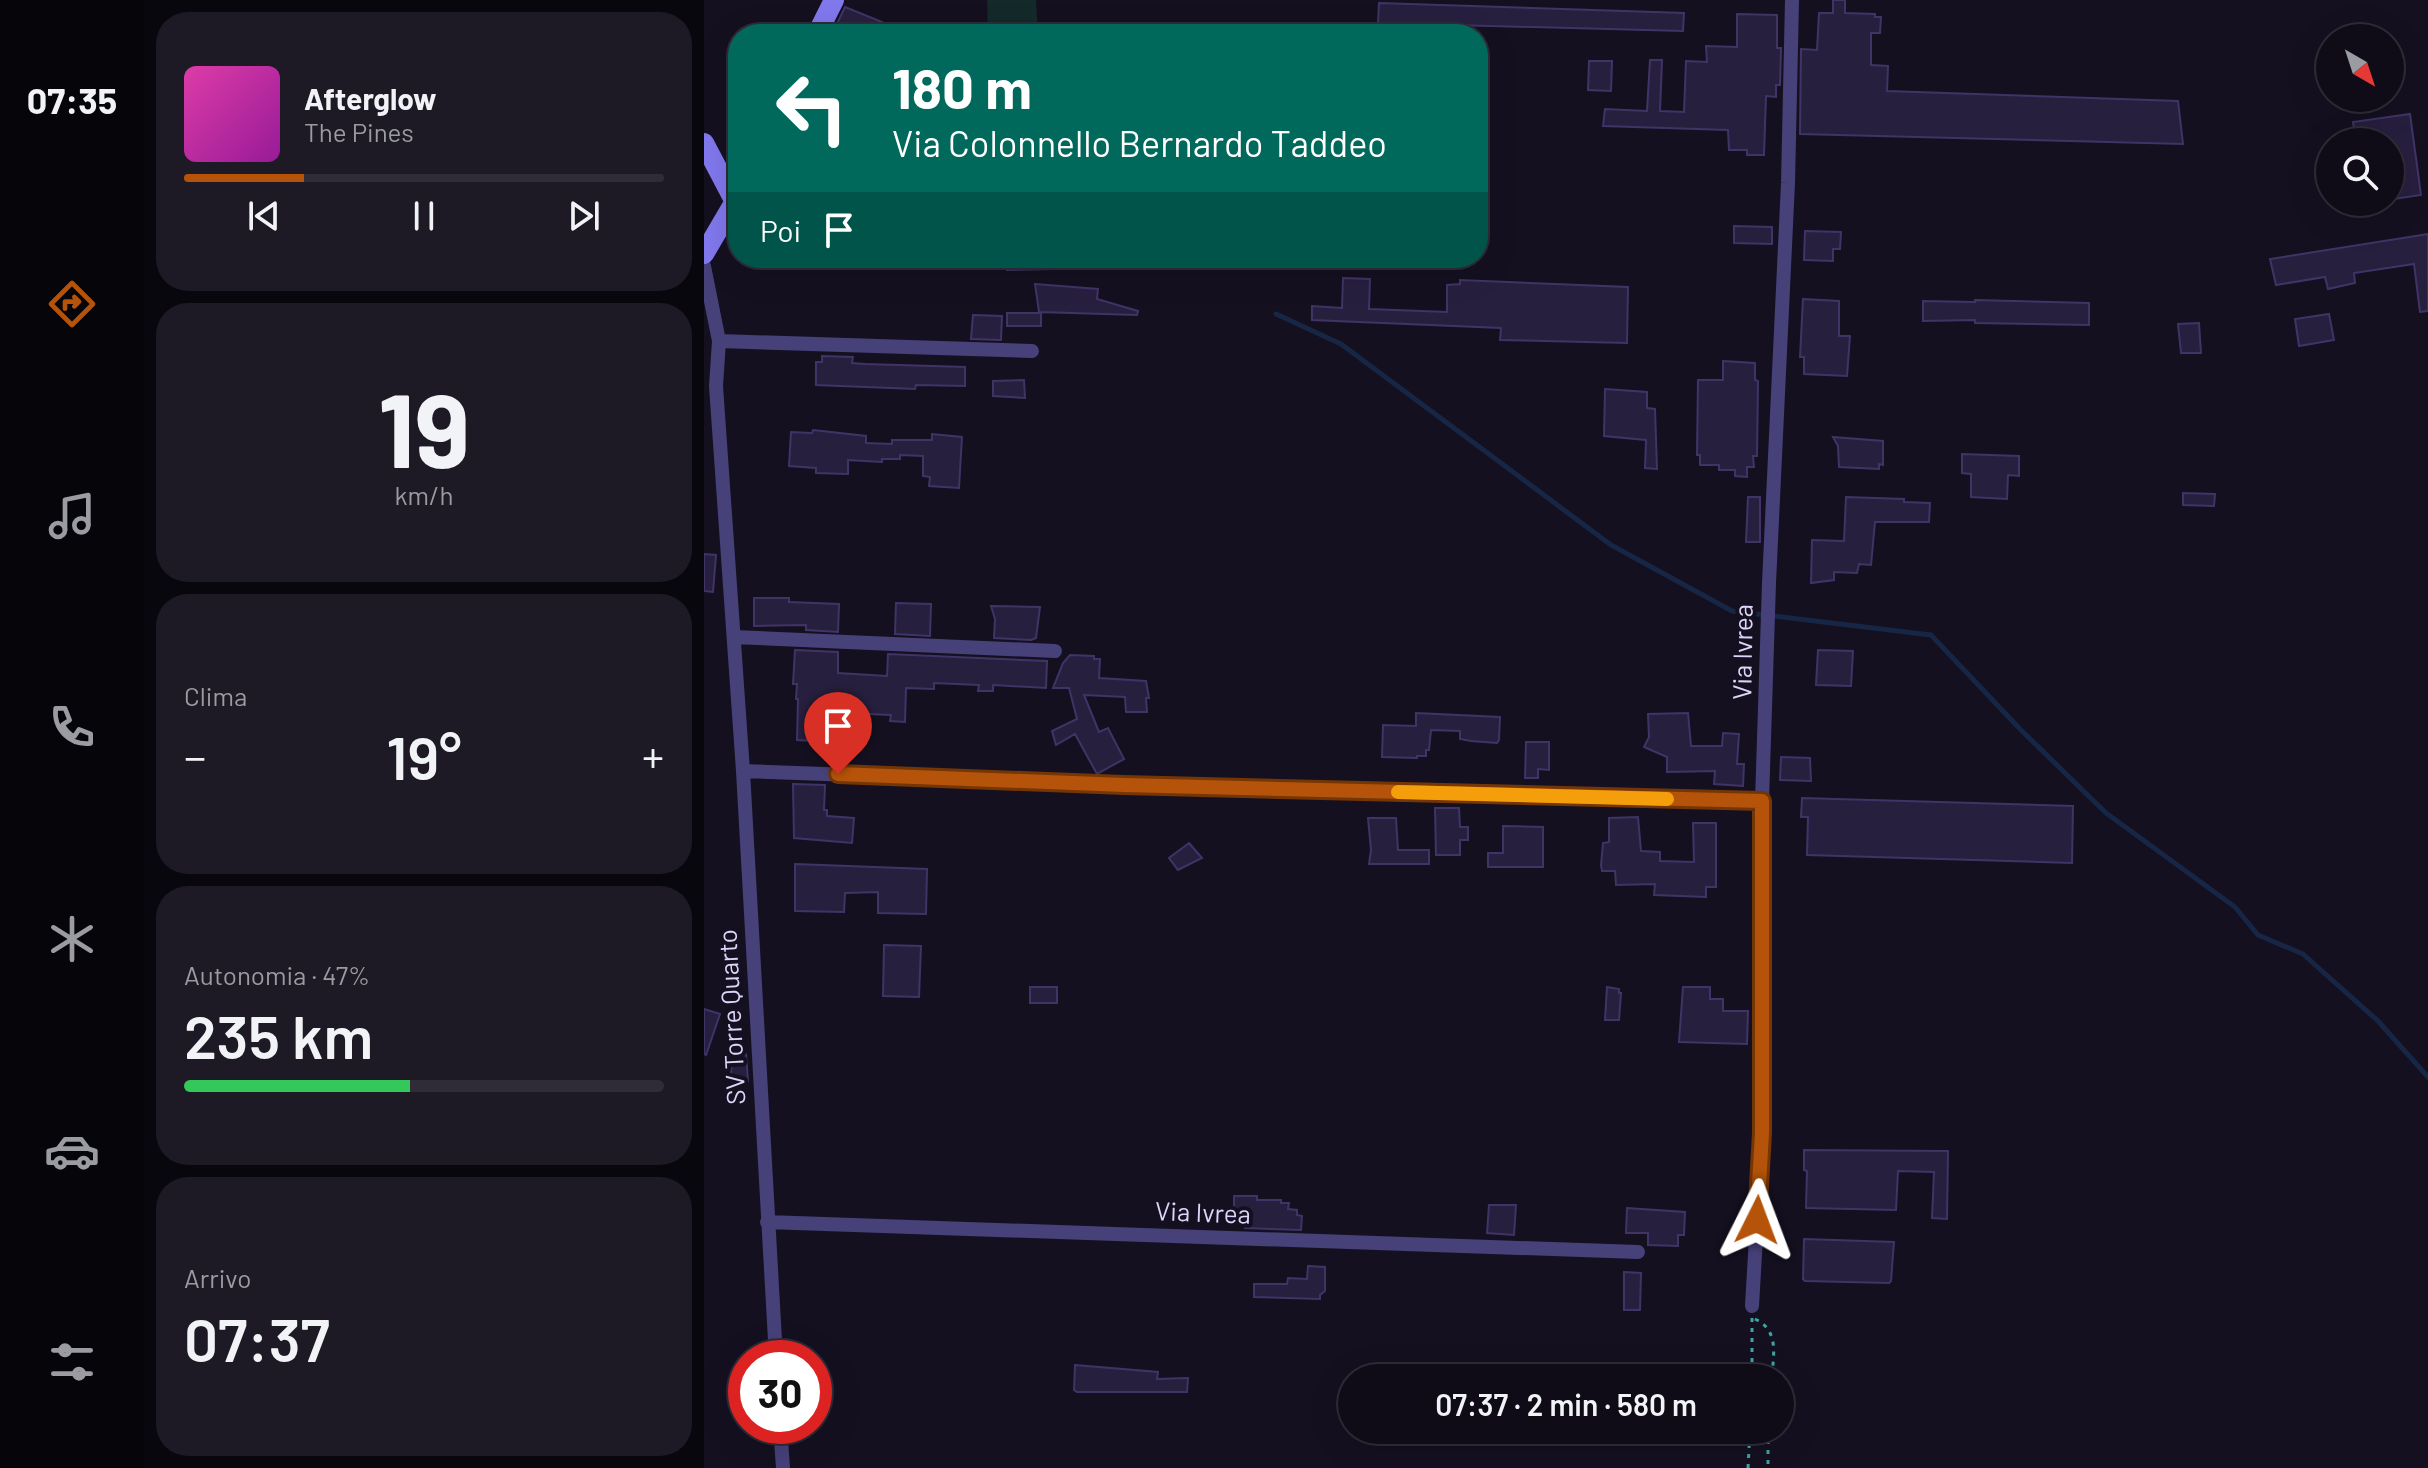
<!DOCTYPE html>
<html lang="it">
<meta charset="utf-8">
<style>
body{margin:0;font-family:Barlow,sans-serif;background:#1d1a25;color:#f1f3f6;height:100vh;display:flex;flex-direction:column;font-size:30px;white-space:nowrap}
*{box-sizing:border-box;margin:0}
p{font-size:26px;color:#9b9ba2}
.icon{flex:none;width:44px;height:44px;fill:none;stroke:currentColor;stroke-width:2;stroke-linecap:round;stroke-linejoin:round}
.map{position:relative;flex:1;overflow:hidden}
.panel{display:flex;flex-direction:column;gap:12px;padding:12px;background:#08070d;width:560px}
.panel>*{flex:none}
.banner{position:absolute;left:24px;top:24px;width:760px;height:244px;border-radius:32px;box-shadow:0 8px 32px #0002,0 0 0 2px #2f2c37;background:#00695c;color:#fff;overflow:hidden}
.needle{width:52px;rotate:141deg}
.tools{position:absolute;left:1612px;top:24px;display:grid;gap:16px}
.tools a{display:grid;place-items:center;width:88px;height:88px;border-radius:50%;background:#0f0c18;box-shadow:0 8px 32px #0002,0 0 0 2px #2f2c37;font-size:40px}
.speed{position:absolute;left:24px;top:1340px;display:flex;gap:16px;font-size:40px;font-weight:700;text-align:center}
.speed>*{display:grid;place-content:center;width:104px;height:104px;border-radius:50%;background:#0f0c18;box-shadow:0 8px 32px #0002,0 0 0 2px #2f2c37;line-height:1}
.speed .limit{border:12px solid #d22;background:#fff;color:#111}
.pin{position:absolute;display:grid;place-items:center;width:68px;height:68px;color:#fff;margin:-82px -34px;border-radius:50% 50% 50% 0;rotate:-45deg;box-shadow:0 0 8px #0007}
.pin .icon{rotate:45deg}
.me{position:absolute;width:88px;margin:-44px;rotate:3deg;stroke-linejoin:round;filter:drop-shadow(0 0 6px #0008)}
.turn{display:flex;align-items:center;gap:28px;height:168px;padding:0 32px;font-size:36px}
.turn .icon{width:104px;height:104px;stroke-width:2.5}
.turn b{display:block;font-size:56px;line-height:68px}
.then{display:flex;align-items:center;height:76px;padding:0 32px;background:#0003;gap:16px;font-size:30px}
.big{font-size:60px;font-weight:600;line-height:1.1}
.panel .tile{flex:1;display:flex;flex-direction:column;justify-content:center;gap:12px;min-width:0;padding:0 28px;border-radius:32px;background:#1d1a25}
.panel .dial{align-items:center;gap:0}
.dial b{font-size:104px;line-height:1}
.song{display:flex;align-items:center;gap:24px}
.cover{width:96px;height:96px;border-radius:12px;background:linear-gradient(135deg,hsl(320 70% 55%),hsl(300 70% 35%))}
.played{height:8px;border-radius:4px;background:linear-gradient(90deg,#b45309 25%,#2f2c37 25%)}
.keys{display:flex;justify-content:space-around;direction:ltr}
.heat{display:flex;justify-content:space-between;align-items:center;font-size:44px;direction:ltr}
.charge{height:12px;border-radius:6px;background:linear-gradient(90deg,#34c759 47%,#2f2c37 0)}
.trip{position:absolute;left:634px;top:1364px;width:456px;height:80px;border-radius:40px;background:#0f0c18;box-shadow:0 8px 32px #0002,0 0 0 2px #2f2c37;font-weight:600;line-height:80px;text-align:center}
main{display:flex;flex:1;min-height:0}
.dock{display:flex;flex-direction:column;width:144px;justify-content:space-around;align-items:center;background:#06050a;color:#9b9ba2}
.dock .icon{width:56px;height:56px}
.dock .active{color:#b45309}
.dock b{font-size:36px;color:#f1f3f6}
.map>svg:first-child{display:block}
</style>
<main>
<nav class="dock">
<b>07:35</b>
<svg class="icon active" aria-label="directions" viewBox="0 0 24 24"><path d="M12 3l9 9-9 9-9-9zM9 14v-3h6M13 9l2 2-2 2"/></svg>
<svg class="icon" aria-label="music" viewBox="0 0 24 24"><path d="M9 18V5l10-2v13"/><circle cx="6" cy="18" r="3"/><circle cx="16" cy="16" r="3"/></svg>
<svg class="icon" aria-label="phone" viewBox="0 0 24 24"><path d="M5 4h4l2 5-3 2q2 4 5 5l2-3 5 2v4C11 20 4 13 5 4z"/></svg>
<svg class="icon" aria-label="climate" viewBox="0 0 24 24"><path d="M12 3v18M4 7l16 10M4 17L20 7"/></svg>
<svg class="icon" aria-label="car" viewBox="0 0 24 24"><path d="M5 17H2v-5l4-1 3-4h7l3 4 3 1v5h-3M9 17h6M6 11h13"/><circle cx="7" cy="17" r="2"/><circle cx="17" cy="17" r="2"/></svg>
<svg class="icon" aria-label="filters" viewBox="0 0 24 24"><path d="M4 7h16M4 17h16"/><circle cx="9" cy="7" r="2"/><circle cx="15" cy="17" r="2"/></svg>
</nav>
<section class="panel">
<div class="tile">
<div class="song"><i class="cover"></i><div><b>Afterglow</b><p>The Pines</p></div></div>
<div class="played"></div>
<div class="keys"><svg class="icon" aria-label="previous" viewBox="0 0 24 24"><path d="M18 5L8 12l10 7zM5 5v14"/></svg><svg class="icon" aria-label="pause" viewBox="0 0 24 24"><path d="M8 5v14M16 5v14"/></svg><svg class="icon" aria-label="next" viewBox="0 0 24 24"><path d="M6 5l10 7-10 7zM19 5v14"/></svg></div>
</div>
<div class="tile dial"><b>19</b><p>km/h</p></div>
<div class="tile"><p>Clima</p>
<div class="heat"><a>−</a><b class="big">19°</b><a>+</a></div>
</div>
<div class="tile"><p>Autonomia · 47%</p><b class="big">235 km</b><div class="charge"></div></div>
<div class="tile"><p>Arrivo</p><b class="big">07:37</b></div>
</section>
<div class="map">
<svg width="1724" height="1468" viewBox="0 0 1724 1468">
<rect width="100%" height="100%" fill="#141020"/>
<path fill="#142929" d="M 283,0 L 332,0 L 334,34 L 284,34 Z"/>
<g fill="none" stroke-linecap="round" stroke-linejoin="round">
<path stroke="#162644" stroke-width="5" d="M 572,314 L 637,344 L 907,545 L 1028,611 L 1227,635 L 1316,729 L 1402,813 L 1531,907 L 1554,935 L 1599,954 L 1674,1021 L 1724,1077"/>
</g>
<path fill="#271f3e" stroke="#403467" stroke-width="2" d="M 1129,0 L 1141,0 L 1141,13 L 1171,14 L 1171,17 L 1177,17 L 1176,33 L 1167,33 L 1167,65 L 1184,66 L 1183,91 L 1474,101 L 1479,144 L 1096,134 L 1097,49 L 1113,50 L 1115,13 L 1129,13 Z
M 675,3 L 980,13 L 979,31 L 674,23 Z
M 141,7 L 178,22 L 172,33 L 163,29 L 162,32 L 153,29 L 152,32 L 131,28 Z
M 1033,14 L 1073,15 L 1073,48 L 1077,48 L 1076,85 L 1072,85 L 1072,97 L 1062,96 L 1060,155 L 1043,155 L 1043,150 L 1025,150 L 1024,130 L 899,126 L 901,109 L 943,111 L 946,60 L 958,60 L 956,111 L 980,112 L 982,61 L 1003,62 L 1002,46 L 1033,47 Z
M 885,61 L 908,61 L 907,91 L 884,90 Z
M 1706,114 L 1717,195 L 1689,199 L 1686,183 L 1686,142 L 1652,142 L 1649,122 Z
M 1030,226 L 1068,227 L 1068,244 L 1030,243 Z
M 1101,231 L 1137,232 L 1136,249 L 1129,249 L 1129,261 L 1100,260 Z
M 1724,234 L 1724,311 L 1716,312 L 1710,264 L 1650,273 L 1651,283 L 1624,289 L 1621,277 L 1572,285 L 1566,259 Z
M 303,258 L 351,258 L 351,269 L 303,270 Z
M 639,278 L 666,279 L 665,309 L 743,312 L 743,285 L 756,284 L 756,280 L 924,287 L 923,343 L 796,340 L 797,328 L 608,320 L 608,306 L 638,308 Z
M 331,284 L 394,289 L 393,299 L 434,311 L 433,315 L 335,312 Z
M 1099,299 L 1135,301 L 1135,336 L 1146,336 L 1143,376 L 1100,374 L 1100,357 L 1096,357 Z
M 1271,300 L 1385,303 L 1385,325 L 1271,323 L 1271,320 L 1219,321 L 1219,301 L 1271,302 Z
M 303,313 L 337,313 L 337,326 L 303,326 Z
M 1625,314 L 1630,340 L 1595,346 L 1591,319 Z
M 269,315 L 298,316 L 297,340 L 267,339 Z
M 1495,323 L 1497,353 L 1477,353 L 1474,324 Z
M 118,356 L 149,357 L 148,363 L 161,364 L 261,367 L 261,386 L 212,385 L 211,389 L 112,385 L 112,362 L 118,362 Z
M 1019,361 L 1051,363 L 1051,380 L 1054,381 L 1053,456 L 1049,456 L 1050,467 L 1043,467 L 1043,477 L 1031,476 L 1031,470 L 1015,470 L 1015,465 L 996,465 L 996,455 L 993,455 L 994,380 L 1019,380 Z
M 320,380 L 321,398 L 289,396 L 289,381 Z
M 901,389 L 943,392 L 943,408 L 951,409 L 953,469 L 941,468 L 942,440 L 900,436 Z
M 109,430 L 162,436 L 162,443 L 188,444 L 188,440 L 228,440 L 228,434 L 258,437 L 255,488 L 225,486 L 226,477 L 219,476 L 219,456 L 196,455 L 196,459 L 178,459 L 178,462 L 144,460 L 144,474 L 112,473 L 112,468 L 85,466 L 87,432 L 108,433 Z
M 1129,437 L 1179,441 L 1179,465 L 1175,464 L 1175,469 L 1135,467 L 1134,446 Z
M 1258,454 L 1315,456 L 1315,476 L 1304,475 L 1303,499 L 1267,497 L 1267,474 L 1258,473 Z
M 1479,493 L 1511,494 L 1510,506 L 1479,505 Z
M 1044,497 L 1056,497 L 1056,542 L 1042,542 Z
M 1142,497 L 1200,499 L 1200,502 L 1226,503 L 1225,522 L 1171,522 L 1167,565 L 1155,564 L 1153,573 L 1130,572 L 1130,580 L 1107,583 L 1108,540 L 1140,541 Z
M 0,554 L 12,555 L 9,592 L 0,591 Z
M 50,598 L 85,598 L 85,602 L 135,604 L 134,632 L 102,630 L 102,625 L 50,626 Z
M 192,603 L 227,604 L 226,636 L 191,634 Z
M 287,606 L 336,607 L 332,638 L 327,640 L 290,638 L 291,619 Z
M 91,650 L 134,652 L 134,673 L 183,676 L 184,654 L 343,661 L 342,688 L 289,685 L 289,691 L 274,691 L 275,685 L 230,683 L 230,689 L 202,688 L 201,722 L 186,721 L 187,715 L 163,714 L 162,737 L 108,732 L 108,741 L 93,740 L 94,699 L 92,699 L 93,684 L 89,684 Z
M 1114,650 L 1149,651 L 1147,686 L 1112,685 Z
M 366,655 L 390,656 L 390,659 L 396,659 L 395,678 L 442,681 L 445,698 L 442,698 L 443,712 L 422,712 L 421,697 L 380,695 L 395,732 L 404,728 L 420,759 L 393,774 L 371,734 L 352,745 L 348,731 L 373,719 L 365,688 L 349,688 L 359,663 Z
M 712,713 L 796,717 L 795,740 L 793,743 L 767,741 L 756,739 L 756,731 L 727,730 L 725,750 L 722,750 L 722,756 L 713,756 L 713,758 L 678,757 L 679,725 L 712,726 Z
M 984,713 L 987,746 L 1018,746 L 1019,733 L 1035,734 L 1033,764 L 1040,764 L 1039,786 L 1010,784 L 1011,771 L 963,772 L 963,757 L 940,747 L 945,737 L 944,714 Z
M 822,742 L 845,742 L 845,770 L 834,769 L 834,778 L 821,778 Z
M 1077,757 L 1106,758 L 1107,781 L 1076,780 Z
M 89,784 L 121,785 L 120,810 L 123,810 L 123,816 L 150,818 L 148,843 L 90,838 Z
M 1098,798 L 1369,806 L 1368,863 L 1103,855 L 1104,817 L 1097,817 Z
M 731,808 L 755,808 L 756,827 L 764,827 L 764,840 L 756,840 L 756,855 L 732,855 Z
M 934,817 L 937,851 L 956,852 L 956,861 L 990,862 L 989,823 L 1012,823 L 1012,887 L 1002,887 L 1002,897 L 950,895 L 951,884 L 912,885 L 911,871 L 898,871 L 897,865 L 899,843 L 905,842 L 905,818 Z
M 664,818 L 692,818 L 694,850 L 725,850 L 725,864 L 665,864 L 667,850 Z
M 799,826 L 839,827 L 839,867 L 784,867 L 784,853 L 799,853 Z
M 485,843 L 498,858 L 474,870 L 465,858 Z
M 91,864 L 223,869 L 222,914 L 174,913 L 174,892 L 141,893 L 140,912 L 91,911 Z
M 180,945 L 217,946 L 215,997 L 179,996 Z
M 326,987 L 353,987 L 353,1003 L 326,1003 Z
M 903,987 L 915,989 L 915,993 L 917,993 L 915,1020 L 901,1020 Z
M 979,987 L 1006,987 L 1006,999 L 1019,999 L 1019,1011 L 1044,1011 L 1043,1044 L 975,1042 Z
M 0,1009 L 16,1014 L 2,1055 L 0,1054 Z
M 28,1051 L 42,1054 L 44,1081 L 27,1075 Z
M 1100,1150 L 1244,1151 L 1243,1219 L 1228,1218 L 1230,1172 L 1194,1171 L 1192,1210 L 1102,1208 L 1103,1171 L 1100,1170 Z
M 530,1196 L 553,1196 L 553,1200 L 577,1200 L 577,1203 L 585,1203 L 584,1209 L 593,1210 L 593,1215 L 598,1216 L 597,1230 L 541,1228 L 542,1215 L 530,1214 Z
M 785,1205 L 812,1205 L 810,1235 L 783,1233 Z
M 923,1208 L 981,1212 L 980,1235 L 974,1235 L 974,1246 L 944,1245 L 944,1233 L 922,1233 Z
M 1100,1239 L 1190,1242 L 1187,1281 L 1185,1283 L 1101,1281 L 1099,1279 Z
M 604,1266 L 621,1267 L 621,1291 L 616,1295 L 616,1299 L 550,1297 L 550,1284 L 583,1284 L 584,1278 L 603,1279 Z
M 920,1272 L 937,1273 L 936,1310 L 920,1310 Z
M 371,1365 L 454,1372 L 453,1379 L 484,1378 L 483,1392 L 373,1392 L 370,1390 Z"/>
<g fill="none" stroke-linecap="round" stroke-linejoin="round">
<path stroke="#3ea4a2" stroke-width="3" stroke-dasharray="4 6" stroke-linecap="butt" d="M 1048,1318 L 1048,1378
M 1051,1319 C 1076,1331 1069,1355 1068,1378
M 1064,1430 L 1064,1468
M 1044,1468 L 1046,1430"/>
<path stroke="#464179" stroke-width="14" d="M 0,266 L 15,341 L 12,386 L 39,771 L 72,1358
M 15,341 L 328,351
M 30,637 L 351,651
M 39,771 L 420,785 L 1058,801
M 63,1222 L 934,1252
M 1048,1306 L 1058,1133 L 1058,801 L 1065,583 L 1084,183 L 1088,0
M 76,1426 L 79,1468"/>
<path stroke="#8178ed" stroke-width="20" d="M 113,34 L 130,0
M 0,143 L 31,202
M 0,254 L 34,196"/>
</g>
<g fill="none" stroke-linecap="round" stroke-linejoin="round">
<defs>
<path id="route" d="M 134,774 L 420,785 L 1058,801 L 1058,1133 L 1053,1220"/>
</defs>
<use href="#route" stroke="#753606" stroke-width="20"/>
<use href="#route" stroke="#b45309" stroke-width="14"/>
<path stroke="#f59e0b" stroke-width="14" d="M 694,792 L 963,799"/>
</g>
<g text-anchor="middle" stroke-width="8" stroke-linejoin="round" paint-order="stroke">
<g font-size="26" fill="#dbd5f9" stroke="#141020">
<text transform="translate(1039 652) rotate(-89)" y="9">Via Ivrea</text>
<text transform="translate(28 1017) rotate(-93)" y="9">SV Torre Quarto</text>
<text transform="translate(499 1213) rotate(2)" y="9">Via Ivrea</text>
</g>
</g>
</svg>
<div class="tools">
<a><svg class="needle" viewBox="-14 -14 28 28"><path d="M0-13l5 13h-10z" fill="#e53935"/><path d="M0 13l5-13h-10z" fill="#9b9ba2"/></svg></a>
<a><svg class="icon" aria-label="search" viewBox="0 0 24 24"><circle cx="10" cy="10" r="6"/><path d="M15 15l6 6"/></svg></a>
</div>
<div class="speed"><div class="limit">30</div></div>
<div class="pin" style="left:134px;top:774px;background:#d93025"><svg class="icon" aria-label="arrive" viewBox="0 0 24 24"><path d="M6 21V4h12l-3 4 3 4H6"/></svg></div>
<svg class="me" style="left:1053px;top:1220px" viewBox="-20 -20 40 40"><path d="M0-17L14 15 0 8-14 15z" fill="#b45309" stroke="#fff" stroke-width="4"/></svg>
<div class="trip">07:37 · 2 min · 580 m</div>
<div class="banner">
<div class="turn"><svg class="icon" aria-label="left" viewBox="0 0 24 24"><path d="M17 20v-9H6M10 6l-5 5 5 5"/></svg><div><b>180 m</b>Via Colonnello Bernardo Taddeo</div></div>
<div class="then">Poi<svg class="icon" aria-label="arrive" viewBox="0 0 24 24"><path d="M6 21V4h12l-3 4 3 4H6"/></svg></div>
</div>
</div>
</main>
